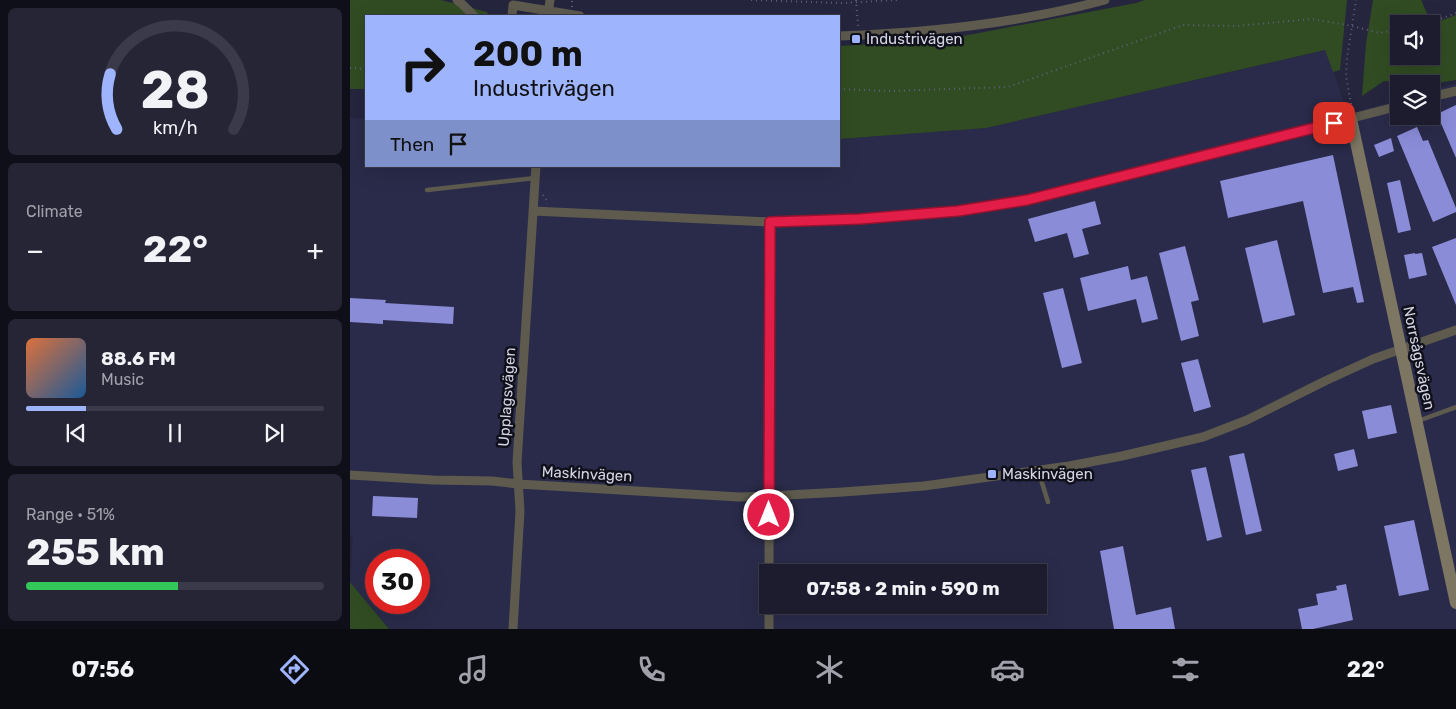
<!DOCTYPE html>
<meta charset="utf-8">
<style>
body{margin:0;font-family:Rubik,sans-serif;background:#252536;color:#f1f3f6;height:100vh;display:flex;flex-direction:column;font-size:19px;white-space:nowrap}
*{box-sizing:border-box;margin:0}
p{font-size:16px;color:#a0a1aa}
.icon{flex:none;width:28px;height:28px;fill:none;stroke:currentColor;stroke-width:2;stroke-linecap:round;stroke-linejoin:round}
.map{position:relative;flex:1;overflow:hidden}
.drawer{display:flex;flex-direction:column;gap:8px;padding:8px;background:#0f0f19;width:350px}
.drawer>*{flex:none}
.banner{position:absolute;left:15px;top:15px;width:475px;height:152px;border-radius:0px;box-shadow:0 5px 20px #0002,0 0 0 1px #3a3a4a;background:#9eb4fd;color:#111;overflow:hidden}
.controls{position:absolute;left:1040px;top:15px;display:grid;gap:10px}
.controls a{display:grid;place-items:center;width:50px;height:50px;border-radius:0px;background:#1c1c2e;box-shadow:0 5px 20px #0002,0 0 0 1px #3a3a4a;font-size:25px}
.speed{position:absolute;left:15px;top:549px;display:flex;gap:10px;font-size:25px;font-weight:700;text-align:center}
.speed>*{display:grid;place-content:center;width:65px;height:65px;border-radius:50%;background:#1c1c2e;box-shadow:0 5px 20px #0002,0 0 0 1px #3a3a4a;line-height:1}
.speed .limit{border:8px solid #d22;background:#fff;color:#111}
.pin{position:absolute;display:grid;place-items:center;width:42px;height:42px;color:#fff;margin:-21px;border-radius:10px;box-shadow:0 2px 8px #0006}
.me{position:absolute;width:55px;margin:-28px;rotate:0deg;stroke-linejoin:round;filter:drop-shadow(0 0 4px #0008)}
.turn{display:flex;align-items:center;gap:18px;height:105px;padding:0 25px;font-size:22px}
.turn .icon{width:65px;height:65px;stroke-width:2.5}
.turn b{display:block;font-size:35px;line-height:42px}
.then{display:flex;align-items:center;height:48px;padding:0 25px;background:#0003;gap:10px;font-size:19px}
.big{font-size:38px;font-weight:700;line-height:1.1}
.drawer .tile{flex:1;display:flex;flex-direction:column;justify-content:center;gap:8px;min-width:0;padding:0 18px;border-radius:8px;background:#252536}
.drawer .dial{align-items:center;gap:0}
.dial svg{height:130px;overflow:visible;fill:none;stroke:#3a3a4a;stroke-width:7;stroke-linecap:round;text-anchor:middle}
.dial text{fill:#f1f3f6;stroke:none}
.song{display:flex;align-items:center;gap:15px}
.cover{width:60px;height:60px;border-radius:8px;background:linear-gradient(135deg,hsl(20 70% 55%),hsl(210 70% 35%))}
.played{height:5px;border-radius:2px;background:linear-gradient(90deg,#9eb4fd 20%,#3a3a4a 20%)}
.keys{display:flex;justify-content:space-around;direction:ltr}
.heat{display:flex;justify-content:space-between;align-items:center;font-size:28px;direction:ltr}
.charge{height:8px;border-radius:4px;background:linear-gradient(90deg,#34c759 51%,#3a3a4a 0)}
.trip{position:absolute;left:409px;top:564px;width:288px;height:50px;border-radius:0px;background:#1c1c2e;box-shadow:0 5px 20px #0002,0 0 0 1px #3a3a4a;font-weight:700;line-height:50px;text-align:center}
.menu{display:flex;height:80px;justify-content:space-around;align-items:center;background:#0b0b12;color:#a0a1aa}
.menu .icon{width:35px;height:35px}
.menu .current{color:#9eb4fd}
.menu b{font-size:22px;color:#f1f3f6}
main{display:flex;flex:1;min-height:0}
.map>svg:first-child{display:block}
</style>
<main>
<section class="drawer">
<div class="tile dial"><svg viewBox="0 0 100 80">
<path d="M14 69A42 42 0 1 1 86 69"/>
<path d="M14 69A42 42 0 0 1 10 35" stroke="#9eb4fd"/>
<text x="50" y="56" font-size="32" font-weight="700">28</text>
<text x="50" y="72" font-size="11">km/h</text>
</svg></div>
<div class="tile"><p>Climate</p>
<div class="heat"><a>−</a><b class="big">22°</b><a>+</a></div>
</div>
<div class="tile">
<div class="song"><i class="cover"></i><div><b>88.6 FM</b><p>Music</p></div></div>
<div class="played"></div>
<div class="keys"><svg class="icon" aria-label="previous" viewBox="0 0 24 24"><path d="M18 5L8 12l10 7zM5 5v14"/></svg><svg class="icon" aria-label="pause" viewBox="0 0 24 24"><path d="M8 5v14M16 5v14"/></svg><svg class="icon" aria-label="next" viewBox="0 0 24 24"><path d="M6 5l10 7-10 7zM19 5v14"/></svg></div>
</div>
<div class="tile"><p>Range · 51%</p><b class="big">255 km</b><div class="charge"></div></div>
</section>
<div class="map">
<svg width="1106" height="629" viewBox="0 0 1106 629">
<rect width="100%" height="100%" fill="#25263e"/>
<path fill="#2a2b4a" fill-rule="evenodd" d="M 976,50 L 998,114 L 1049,100 L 1049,116 L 1081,116 L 1081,90 L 1106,83 L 1106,629 L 39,629 L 0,582 L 3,536 L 0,535 L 0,118 L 16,119 L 16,166 L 489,166 L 489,139 L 636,128 ZM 26,560 L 69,560 L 69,602 L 26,602 ZM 418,572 L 688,572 L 688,605 L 418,605 Z"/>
<path fill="#314c22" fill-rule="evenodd" d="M 0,0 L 91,0 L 137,12 L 139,16 L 16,16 L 16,89 L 0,89 Z
M 795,0 L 997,0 L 990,70 L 983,72 L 975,50 L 636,128 L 489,139 L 489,46 L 592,40 L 786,3 Z
M 1023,0 L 1071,0 L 1082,24 L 1106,15 L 1106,80 L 1081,84 L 1061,84 L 1034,81 L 1012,96 L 1016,44 ZM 1049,24 L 1081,24 L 1081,56 L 1049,56 Z
M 0,582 L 39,629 L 0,629 Z"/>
<path fill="#8a8cd8" d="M 1106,105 L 1106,158 L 1087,114 Z
M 1067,127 L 1073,141 L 1078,140 L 1106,208 L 1106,212 L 1083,222 L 1047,136 Z
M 1041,138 L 1044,151 L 1029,157 L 1024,145 Z
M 983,155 L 1014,302 L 1007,303 L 1003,287 L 973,293 L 953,201 L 878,218 L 870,181 Z
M 1050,180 L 1061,230 L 1048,233 L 1037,183 Z
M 745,201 L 751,224 L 732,229 L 739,254 L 724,258 L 717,233 L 685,242 L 678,219 Z
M 1106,238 L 1106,305 L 1082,247 Z
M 927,240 L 945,315 L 913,323 L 895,248 Z
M 835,246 L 849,300 L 841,302 L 849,336 L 831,341 L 809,253 Z
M 1065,253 L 1065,254 L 1072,253 L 1077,275 L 1059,279 L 1054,255 Z
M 778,266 L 781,280 L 797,276 L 808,319 L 792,323 L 786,299 L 738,311 L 730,278 Z
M 713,288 L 732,363 L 712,368 L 693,293 Z
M 0,298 L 36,300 L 35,303 L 104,307 L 103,324 L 33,320 L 33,324 L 0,322 Z
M 848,359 L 861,407 L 844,412 L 831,363 Z
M 1041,405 L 1047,433 L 1018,439 L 1012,411 Z
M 1004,449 L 1008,466 L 988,471 L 984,454 Z
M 894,453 L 912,531 L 896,535 L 879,456 Z
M 856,467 L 872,537 L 857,541 L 841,470 Z
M 23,496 L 68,498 L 67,518 L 22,516 Z
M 1064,520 L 1079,590 L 1049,596 L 1034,526 Z
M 773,546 L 786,615 L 821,607 L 825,629 L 764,629 L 750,551 Z
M 996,584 L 1003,620 L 963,629 L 952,629 L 948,609 L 968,605 L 966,594 L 987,590 L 986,586 Z"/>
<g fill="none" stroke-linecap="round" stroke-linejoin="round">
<path stroke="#606177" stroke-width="2" stroke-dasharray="1 4" stroke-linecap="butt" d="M 401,0 L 492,3 L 547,0
M 506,0 L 508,26
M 222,7 L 222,0
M 1072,24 L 1085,21 L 1106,13
M 0,68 L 16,69
M 489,89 L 539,91 L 658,87 L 833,25 L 886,26 L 962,19 L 1002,26 L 1030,33 L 1049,29
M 1002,109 L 996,76 L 997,58 L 1006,0
M 193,195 L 197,201 L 197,204"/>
<path stroke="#5e5b4e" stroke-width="4.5" d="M 77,190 L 185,178
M 1068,421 L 1106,407
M 688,470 L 698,502"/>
<path stroke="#5e5b4e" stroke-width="9" d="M 107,0 L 112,4 L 124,16
M 162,16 L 163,5 L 230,16
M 198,16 L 200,0
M 489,36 C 577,33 670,23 755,0
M 1081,97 L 1106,91
M 183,211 L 420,222 L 510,219 L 608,211 L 677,199 L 756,181 L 1049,106
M 0,475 L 83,480 L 142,481 L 168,484 L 389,497 L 419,496 L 493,492 L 574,486 L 719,466 L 772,456 L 853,437 L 897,420 L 975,381 L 1023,359 L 1106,330
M 419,572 L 420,222
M 163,629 L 170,511 L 167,462 L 186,166
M 419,629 L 419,605"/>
<path stroke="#7d7663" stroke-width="12" d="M 1001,119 L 1106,603"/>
</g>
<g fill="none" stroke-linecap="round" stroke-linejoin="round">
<defs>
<path id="route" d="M 419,515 L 420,222 L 510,219 L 608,211 L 677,200 L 984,123"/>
</defs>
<use href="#route" stroke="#92132f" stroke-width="12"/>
<use href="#route" stroke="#e11d48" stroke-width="9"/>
</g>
<g fill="#9eb4fd" stroke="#10101b" stroke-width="2">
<rect x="501" y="34" width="10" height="10" rx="2.5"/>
<rect x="637" y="469" width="10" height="10" rx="2.5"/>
</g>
<g text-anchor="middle" stroke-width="5" stroke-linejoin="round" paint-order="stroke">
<g font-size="15" fill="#d3d4e4" stroke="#10101b" text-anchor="start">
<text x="516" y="44">Industrivägen</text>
<text x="652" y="479">Maskinvägen</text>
</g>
<g font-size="15" fill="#d3d4e4" stroke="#10101b">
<text transform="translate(1069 358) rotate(78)" y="5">Norrsågsvägen</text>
<text transform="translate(157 397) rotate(-86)" y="5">Upplagsvägen</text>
<text transform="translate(237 474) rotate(3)" y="5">Maskinvägen</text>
</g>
</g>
</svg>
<div class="controls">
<a><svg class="icon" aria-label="sound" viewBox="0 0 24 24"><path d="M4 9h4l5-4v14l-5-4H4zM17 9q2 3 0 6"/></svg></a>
<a><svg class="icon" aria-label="layers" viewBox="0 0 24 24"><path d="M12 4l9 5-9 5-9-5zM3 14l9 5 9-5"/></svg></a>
</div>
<div class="speed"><div class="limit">30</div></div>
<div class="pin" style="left:984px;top:123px;background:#d93025"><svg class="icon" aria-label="arrive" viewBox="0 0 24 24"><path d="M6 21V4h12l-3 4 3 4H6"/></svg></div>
<svg class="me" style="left:419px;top:515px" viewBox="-20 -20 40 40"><circle r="17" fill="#e11d48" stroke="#fff" stroke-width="3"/><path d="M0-11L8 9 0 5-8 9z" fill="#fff"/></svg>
<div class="trip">07:58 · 2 min · 590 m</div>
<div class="banner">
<div class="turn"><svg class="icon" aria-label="right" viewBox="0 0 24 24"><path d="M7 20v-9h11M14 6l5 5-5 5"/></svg><div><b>200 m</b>Industrivägen</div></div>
<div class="then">Then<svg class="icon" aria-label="arrive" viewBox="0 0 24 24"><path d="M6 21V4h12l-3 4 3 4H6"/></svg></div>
</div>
</div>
</main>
<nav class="menu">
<b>07:56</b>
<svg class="icon current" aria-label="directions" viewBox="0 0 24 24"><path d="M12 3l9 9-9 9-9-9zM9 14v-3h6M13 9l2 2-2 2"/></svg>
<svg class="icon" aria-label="music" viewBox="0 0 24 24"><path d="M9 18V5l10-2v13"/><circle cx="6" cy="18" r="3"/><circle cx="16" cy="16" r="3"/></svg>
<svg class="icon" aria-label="phone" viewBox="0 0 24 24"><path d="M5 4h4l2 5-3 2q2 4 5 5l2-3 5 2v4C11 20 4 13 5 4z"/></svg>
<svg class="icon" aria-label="climate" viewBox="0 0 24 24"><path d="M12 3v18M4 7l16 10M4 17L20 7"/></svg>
<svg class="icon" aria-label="car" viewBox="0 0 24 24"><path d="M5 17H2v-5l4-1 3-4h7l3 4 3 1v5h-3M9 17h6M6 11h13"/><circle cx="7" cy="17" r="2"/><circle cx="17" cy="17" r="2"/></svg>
<svg class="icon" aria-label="filters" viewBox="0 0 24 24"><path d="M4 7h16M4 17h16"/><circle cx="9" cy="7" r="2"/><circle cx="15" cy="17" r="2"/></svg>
<b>22°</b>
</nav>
